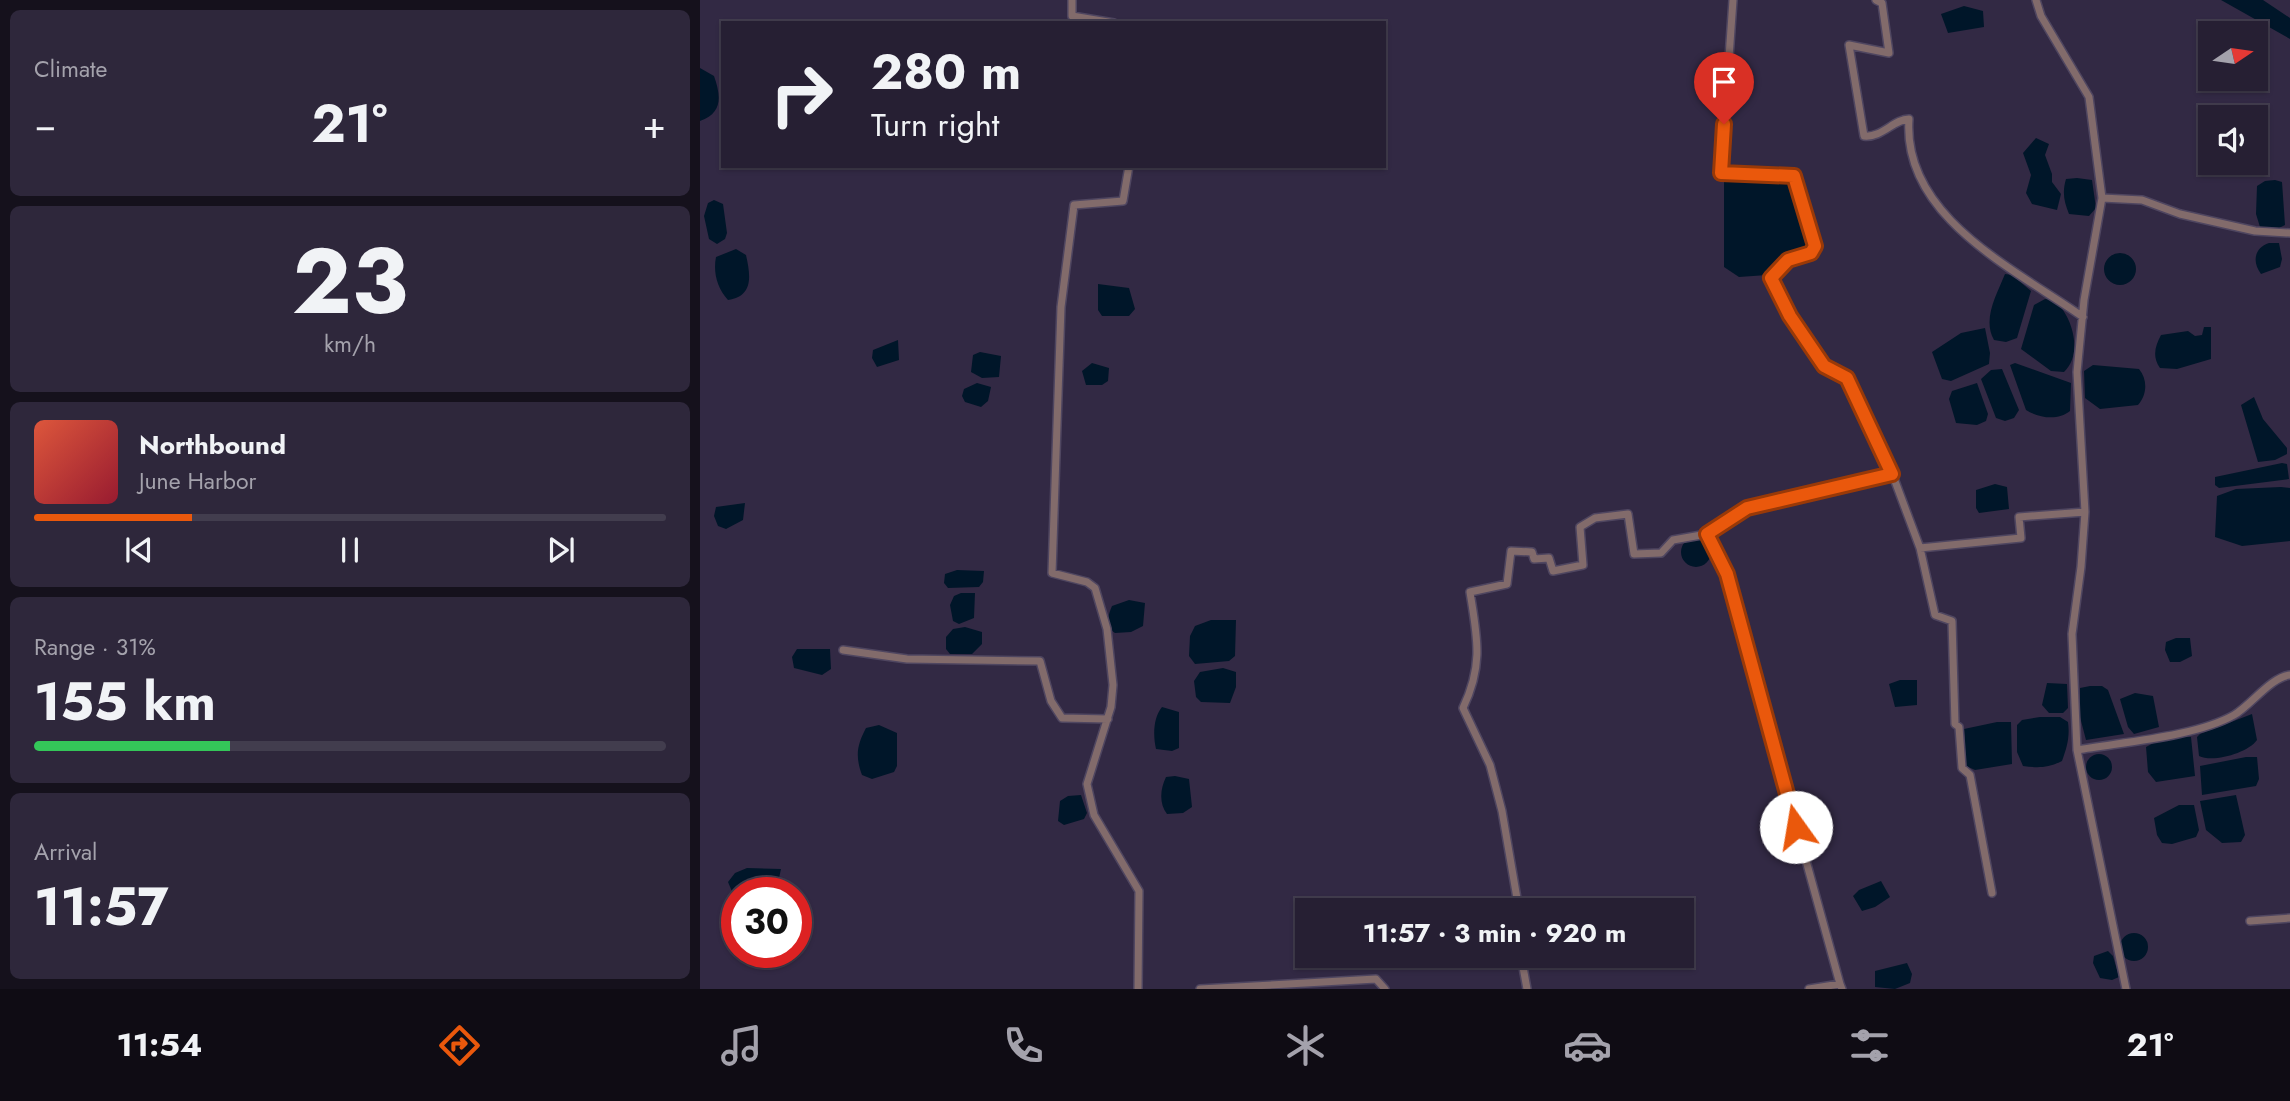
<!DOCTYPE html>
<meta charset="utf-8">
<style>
body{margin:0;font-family:Jost,sans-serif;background:#2e273b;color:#f1f3f6;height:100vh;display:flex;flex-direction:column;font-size:26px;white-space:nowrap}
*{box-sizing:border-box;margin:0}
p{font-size:23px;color:#a4a2ac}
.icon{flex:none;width:38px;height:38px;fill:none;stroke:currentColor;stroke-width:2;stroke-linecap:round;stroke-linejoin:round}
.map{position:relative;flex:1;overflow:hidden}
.panel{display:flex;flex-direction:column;gap:10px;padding:10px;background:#15111c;width:700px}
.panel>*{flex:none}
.banner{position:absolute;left:21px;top:21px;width:665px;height:147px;border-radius:0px;box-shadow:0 2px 5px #0004,0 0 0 2px #423d4e;background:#261f33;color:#f1f3f6;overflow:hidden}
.needle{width:46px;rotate:77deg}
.fabs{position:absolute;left:1498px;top:21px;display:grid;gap:14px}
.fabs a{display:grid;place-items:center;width:70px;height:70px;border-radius:0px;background:#261f33;box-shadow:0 2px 5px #0004,0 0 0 2px #423d4e;font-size:35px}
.speed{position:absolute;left:21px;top:877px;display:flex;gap:14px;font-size:35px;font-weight:700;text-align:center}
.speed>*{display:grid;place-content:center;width:91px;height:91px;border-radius:50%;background:#261f33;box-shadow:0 2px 5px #0004,0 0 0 2px #423d4e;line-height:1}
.speed .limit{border:10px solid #d22;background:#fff;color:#111}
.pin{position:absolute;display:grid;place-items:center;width:60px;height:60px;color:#fff;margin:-72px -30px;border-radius:50% 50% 50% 0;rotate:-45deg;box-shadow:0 0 7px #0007}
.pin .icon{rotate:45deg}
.me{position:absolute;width:77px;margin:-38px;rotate:347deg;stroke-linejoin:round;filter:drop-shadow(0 0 5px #0008)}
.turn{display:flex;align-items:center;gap:24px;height:147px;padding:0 35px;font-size:32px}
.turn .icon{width:91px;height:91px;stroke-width:2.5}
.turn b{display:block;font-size:49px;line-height:60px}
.big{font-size:52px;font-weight:700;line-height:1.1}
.panel .widget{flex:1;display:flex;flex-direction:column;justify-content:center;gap:10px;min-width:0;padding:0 24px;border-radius:10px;background:#2e273b}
.panel .dial{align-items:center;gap:0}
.dial b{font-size:91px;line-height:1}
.song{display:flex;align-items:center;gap:21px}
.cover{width:84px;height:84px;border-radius:10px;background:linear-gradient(135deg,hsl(10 70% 55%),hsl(350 70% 35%))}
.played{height:7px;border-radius:4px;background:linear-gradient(90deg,#ea580c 25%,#423d4e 25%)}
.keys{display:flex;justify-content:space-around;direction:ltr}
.heat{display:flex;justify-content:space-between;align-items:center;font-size:38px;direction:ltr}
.charge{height:10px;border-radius:5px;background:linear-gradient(90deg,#34c759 31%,#423d4e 0)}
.trip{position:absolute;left:595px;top:898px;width:399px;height:70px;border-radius:0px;background:#261f33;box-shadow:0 2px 5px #0004,0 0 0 2px #423d4e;font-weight:700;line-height:70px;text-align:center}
.menu{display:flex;height:112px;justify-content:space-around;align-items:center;background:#0f0c14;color:#a4a2ac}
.menu .icon{width:49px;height:49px}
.menu .on{color:#ea580c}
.menu b{font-size:32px;color:#f1f3f6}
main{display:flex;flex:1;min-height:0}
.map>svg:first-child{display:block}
</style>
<main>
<section class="panel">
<div class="widget"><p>Climate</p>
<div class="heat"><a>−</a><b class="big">21°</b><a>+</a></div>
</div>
<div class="widget dial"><b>23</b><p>km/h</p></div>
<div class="widget">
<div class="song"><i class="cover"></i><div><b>Northbound</b><p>June Harbor</p></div></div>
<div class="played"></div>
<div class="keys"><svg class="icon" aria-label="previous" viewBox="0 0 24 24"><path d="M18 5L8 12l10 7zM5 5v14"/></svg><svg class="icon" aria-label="pause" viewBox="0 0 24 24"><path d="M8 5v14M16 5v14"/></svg><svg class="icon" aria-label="next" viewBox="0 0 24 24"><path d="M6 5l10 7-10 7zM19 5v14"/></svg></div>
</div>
<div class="widget"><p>Range · 31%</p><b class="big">155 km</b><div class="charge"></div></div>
<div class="widget"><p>Arrival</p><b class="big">11:57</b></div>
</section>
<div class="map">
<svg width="1590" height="989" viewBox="0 0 1590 989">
<rect width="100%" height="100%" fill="#322944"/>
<path fill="#001629" d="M 1521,0 L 1563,0 L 1590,18 L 1590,39 Z
M 1264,6 L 1283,11 L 1284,27 L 1248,33 L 1241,14 Z
M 0,68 L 14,76 C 21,96 23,113 0,121 Z
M 1336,138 L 1349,144 L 1345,155 L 1352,174 L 1352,182 L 1361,194 L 1357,210 L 1332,204 L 1326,193 L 1331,175 L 1323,153 Z
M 1377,178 L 1392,180 L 1396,208 L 1389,216 L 1369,214 C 1364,202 1362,192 1366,179 Z
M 1024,179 L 1091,183 L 1107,245 L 1104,250 L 1084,256 L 1067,275 L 1039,277 L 1024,267 Z
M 1575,180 L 1582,182 L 1585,225 L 1579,228 L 1560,227 L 1556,214 L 1557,186 L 1565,181 Z
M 14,200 L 23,204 L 27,233 L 25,239 L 17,244 L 9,239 L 4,216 L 8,203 Z
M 1569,243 L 1579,243 L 1582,259 L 1580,267 L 1561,274 C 1552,262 1554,248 1569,243 Z
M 36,249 L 46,255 C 51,277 53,296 28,300 C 17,288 13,272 16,257 Z
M1404 269a16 16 0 1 1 32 0a16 16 0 1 1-32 0Z
M 1305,274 L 1312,275 L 1331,291 L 1317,338 L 1306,342 L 1294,340 C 1282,319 1297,294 1305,274 Z
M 398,284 L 429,288 L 435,309 L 429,316 L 402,316 L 398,310 Z
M 1345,299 L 1354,300 C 1372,315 1384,353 1364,372 L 1351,371 L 1321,349 L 1334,305 Z
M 1504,327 L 1511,327 L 1511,359 L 1477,369 L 1460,368 C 1452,357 1455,346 1461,335 L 1488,331 L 1495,336 L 1502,335 Z
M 1285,328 L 1290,353 L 1289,364 L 1251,381 L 1242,379 L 1232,352 L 1261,333 Z
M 198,340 L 199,360 L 177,367 L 172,358 L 173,350 Z
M 280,352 L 301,356 L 299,377 L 282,378 L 271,372 L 273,355 Z
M 392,363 L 409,368 L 408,381 L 402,385 L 386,385 L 382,371 Z
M 1315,363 L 1371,383 L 1370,411 C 1358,421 1339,418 1326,410 L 1310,365 Z
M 1393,365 L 1439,369 C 1448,380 1447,395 1438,405 L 1400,409 L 1385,398 L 1384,371 Z
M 1302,369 L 1319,410 L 1314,418 L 1305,421 L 1296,418 L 1281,379 L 1291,370 Z
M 277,383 L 291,387 L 288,401 L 281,407 L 265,402 L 262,396 L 264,389 Z
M 1277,383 L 1288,414 L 1286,421 L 1277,425 L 1256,423 L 1249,399 L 1252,391 Z
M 1554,397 L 1563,419 L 1587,448 L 1587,454 L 1575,460 L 1558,462 L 1541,405 Z
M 1582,463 L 1587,464 L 1589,479 L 1519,488 L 1515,485 L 1515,477 Z
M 1295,484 L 1307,487 L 1309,509 L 1279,513 L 1276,508 L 1276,490 Z
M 1581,487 L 1590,488 L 1590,541 L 1542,546 L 1515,537 L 1517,496 L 1536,489 Z
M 45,503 L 43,520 L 26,529 L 18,526 L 14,516 L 16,507 Z
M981 552a15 15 0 1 1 30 0a15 15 0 1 1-30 0Z
M 257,570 L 284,571 L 283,582 L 279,587 L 248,588 L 244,583 L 245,574 Z
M 261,593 L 275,593 L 274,618 L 259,624 L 253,621 L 250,605 L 254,596 Z
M 429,600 L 445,603 L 443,626 L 431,632 L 415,633 C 405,626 408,615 412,606 Z
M 511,620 L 536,620 L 535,656 L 529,661 L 495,664 L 489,656 L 490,636 L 495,626 Z
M 265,627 L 282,632 L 282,644 L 272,654 L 250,654 L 246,649 L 246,637 L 253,629 Z
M 1476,638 L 1490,638 L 1492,656 L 1480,662 L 1470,662 L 1465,650 L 1466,642 Z
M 97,649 L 130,649 L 131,669 L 122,675 L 94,668 L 92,657 Z
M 523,668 L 536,672 L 536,687 L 530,703 L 501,702 L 496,697 L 494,681 L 500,672 Z
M 1200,680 L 1217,680 L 1217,705 L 1195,707 L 1189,684 Z
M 1347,683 L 1367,684 L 1368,708 L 1363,713 L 1349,713 L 1342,705 Z
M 1390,686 L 1402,686 L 1408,690 L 1424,734 L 1386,740 L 1380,717 L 1380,688 Z
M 1435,693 L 1453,696 L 1459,727 L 1434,734 L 1428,727 L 1420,699 Z
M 462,707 L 479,712 L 479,748 L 472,751 L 456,749 C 453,736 453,718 462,707 Z
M 1552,714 L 1557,740 C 1548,753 1513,763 1499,756 L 1497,737 L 1500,734 Z
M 1340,717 L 1360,717 L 1368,722 C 1370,737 1367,747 1362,761 C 1348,768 1338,768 1323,766 L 1317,752 L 1317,725 L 1322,720 Z
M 1297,722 L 1311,722 L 1312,764 L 1275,770 L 1266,766 L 1264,729 Z
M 179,725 L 197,733 L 197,766 L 194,772 L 172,779 L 162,775 C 155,756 157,745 166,728 Z
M 1467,736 L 1491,737 L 1495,776 L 1456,782 L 1448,772 L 1446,747 Z
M1386 767a13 13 0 1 1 26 0a13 13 0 1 1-26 0Z
M 1546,757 L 1557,757 L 1559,779 L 1556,786 L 1502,795 L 1500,766 Z
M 475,776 L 489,779 L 492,807 L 483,813 L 467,814 C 459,804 460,789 466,777 Z
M 381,795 L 387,813 L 384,819 L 364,825 L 358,821 L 360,801 L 368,796 Z
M 1536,795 L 1545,835 L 1541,842 L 1522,843 L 1506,830 L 1500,801 Z
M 1479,805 L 1494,805 L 1499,830 L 1496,837 L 1472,844 L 1462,843 L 1457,835 L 1454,818 Z
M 47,868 L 81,869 L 76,892 L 37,892 L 36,901 L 28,882 L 35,873 Z
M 1181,881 L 1190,897 L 1175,907 L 1162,911 L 1153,896 L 1159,890 Z
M1420 947a14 14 0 1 1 28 0a14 14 0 1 1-28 0Z
M 1408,951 L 1413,956 L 1419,977 L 1412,980 L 1400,978 L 1393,963 L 1394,956 Z
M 1207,963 L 1212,974 L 1210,983 L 1195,989 L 1175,987 L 1175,971 Z"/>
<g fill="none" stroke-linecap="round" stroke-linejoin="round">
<defs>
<path id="minor" d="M 372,0 L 372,16 L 414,23
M 1033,0 L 1021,173 L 1094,176 L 1115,246 L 1111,253 L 1088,260 L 1071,278 L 1090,315 L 1124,366 L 1147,378 L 1189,465 L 1220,548 L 1321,538 L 1319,517 L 1385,512
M 1176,0 L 1182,3 L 1189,53 L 1149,45 L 1164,136 C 1182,138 1194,119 1209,119 C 1202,217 1315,269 1383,317
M 1336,0 L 1341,16 L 1389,97 L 1402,198
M 429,166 L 423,201 L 374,205 L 361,307 L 352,573 L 387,582 L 395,588 L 407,629 L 413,685 L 411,707 L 387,784 L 394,815 L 439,891 L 438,989
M 1007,534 L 1027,574 L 1140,984
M 1220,548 L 1235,615 L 1252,621 L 1255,724 L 1259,727 L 1262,768 L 1270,775 L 1292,893
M 143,650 L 207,659 L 340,661 L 351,701 L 362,718 L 408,719
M 1377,750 C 1422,742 1495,737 1534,715 C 1551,705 1571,677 1590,675
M 819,910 L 802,811 L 790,765 L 763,708 C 784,664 777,637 770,592 L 807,584 L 811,551 L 832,552 L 834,559 L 849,558 L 853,571 L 883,565 L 880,527 L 895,518 L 928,514 L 934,554 L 961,553 L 973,540 L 1007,534 L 1047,508 L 1192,474
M 1550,921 L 1590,918
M 821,956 L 827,989
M 500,989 L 676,979 L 685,989
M 1109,989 L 1140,984 L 1142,989
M 1426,989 L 1377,750 L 1372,634 L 1381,567 L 1385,512 L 1377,372 L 1384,300 L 1402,198 L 1442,200 L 1480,214 L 1555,231 L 1590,233"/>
</defs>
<use href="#minor" stroke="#4f4660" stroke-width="10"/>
<use href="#minor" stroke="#826b6b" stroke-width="7"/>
</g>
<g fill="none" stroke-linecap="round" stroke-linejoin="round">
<defs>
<path id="route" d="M 1024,124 L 1021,173 L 1094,176 L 1115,246 L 1111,253 L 1088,260 L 1071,278 L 1090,316 L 1124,366 L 1147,378 L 1192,474 L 1047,508 L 1007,534 L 1027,574 L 1096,827"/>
</defs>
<use href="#route" stroke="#983908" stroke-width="18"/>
<use href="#route" stroke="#ea580c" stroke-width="12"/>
</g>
</svg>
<div class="fabs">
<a><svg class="needle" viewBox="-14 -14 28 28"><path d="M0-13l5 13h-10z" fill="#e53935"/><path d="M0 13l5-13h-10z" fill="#a4a2ac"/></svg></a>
<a><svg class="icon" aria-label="sound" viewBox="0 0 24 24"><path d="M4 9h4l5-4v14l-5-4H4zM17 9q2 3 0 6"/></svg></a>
</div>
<div class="speed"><div class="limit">30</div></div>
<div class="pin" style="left:1024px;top:124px;background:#d93025"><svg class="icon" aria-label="arrive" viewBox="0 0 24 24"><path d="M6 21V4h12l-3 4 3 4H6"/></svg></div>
<svg class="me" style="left:1096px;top:827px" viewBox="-20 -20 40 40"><circle r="19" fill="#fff"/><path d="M0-13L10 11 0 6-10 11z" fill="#ea580c"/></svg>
<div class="trip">11:57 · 3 min · 920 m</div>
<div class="banner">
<div class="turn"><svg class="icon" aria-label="right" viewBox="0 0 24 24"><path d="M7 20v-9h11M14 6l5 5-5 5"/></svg><div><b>280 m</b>Turn right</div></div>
</div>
</div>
</main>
<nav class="menu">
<b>11:54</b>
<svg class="icon on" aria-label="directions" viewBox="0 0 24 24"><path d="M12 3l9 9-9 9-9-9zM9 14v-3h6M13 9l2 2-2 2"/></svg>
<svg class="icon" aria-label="music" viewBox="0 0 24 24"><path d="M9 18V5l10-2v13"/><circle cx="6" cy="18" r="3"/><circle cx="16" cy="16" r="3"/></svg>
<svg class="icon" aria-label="phone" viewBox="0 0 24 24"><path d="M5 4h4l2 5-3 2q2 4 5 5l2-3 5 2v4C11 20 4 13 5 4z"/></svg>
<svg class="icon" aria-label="climate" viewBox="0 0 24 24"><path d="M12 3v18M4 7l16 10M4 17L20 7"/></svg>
<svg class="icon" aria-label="car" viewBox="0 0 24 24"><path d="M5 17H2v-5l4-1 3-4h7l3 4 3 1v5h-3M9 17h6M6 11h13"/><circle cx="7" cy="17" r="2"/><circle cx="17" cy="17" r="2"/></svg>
<svg class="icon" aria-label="filters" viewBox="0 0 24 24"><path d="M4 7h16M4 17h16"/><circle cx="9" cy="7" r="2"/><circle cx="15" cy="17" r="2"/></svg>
<b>21°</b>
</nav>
